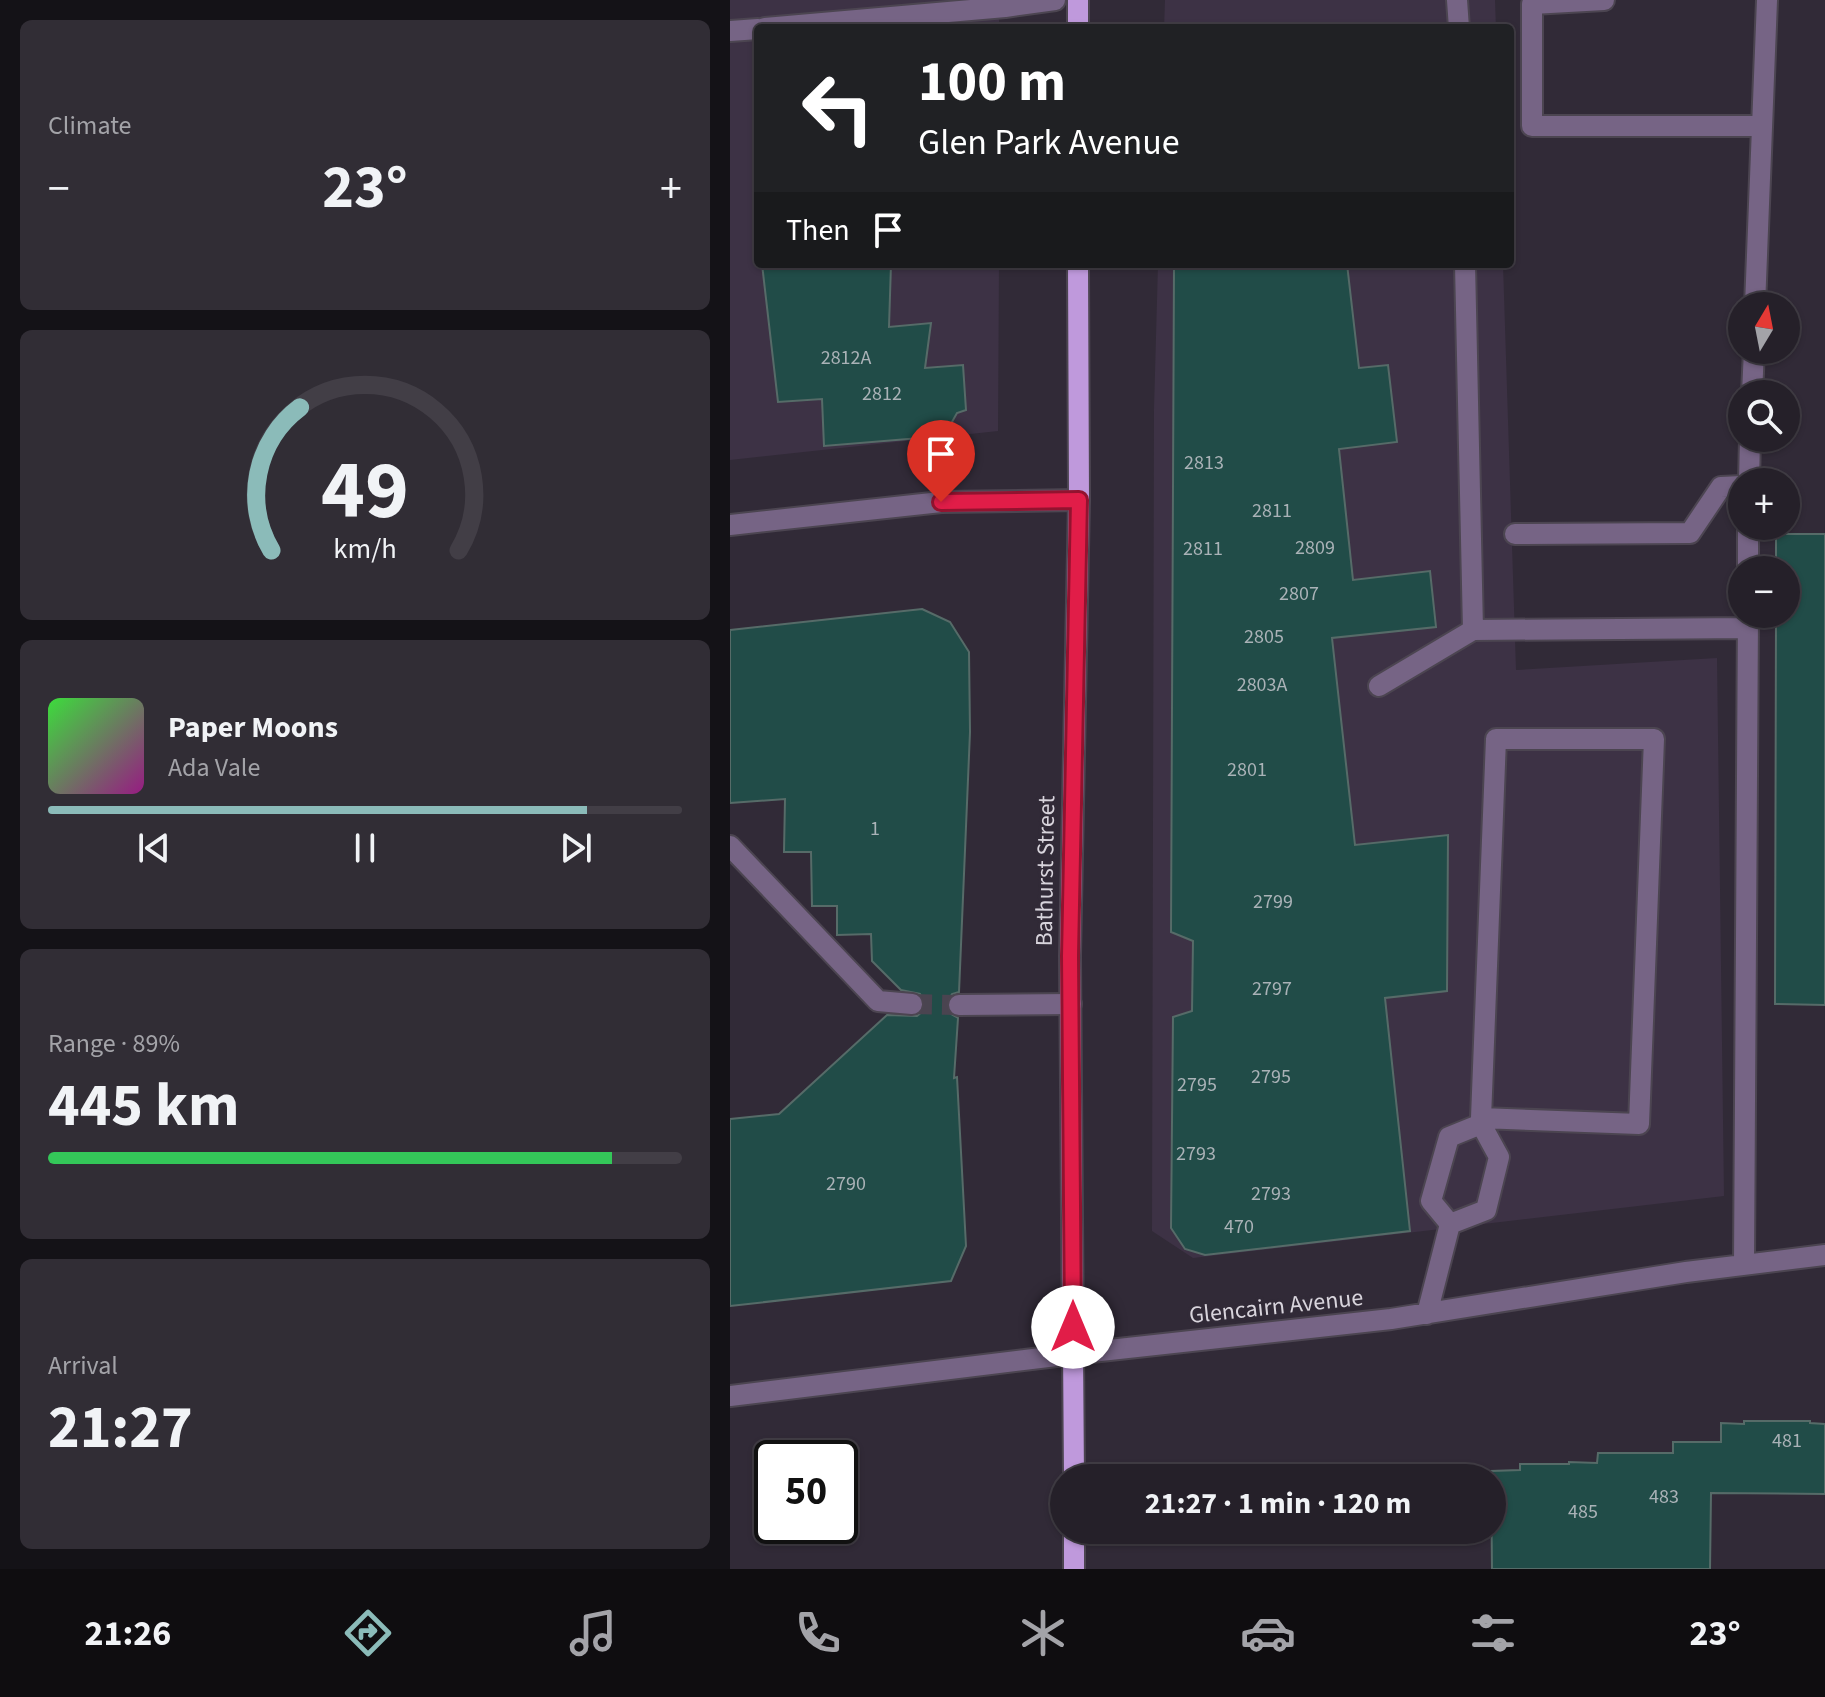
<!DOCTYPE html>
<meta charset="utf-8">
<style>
body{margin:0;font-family:"Source Sans 3",sans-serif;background:#312d35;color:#f1f3f6;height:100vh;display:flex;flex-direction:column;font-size:30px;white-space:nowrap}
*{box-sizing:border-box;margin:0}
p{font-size:26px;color:#a3a3a8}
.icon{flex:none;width:44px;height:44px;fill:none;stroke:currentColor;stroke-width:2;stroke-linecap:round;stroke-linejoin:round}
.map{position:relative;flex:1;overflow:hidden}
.drawer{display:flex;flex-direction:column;gap:20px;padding:20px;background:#141217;width:730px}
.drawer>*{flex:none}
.hud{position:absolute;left:24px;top:24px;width:760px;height:244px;border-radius:8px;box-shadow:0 2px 6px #0004,0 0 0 2px #423e46;background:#202124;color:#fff;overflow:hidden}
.needle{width:52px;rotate:10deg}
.fabs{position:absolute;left:998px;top:292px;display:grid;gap:16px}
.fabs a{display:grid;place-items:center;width:72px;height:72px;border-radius:50%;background:#252029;box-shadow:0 2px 6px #0004,0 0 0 2px #423e46;font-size:40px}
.speed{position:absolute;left:24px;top:1440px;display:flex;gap:16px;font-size:40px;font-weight:700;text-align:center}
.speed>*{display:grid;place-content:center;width:104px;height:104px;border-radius:50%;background:#252029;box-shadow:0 2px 6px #0004,0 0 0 2px #423e46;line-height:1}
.speed .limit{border:4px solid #111;border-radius:12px;background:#fff;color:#111}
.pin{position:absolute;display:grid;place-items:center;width:68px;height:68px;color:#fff;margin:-82px -34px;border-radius:50% 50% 50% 0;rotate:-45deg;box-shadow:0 0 8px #0007}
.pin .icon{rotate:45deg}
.me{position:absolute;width:88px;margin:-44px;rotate:0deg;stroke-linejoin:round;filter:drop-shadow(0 0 6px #0008)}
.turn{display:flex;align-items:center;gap:28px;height:168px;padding:0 32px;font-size:36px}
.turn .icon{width:104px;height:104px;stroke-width:2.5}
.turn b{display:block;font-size:56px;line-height:68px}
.then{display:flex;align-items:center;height:76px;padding:0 32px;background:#0003;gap:16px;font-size:30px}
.big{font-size:60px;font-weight:700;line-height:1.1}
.drawer .widget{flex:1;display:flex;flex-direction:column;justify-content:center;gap:12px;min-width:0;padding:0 28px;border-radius:12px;background:#312d35}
.drawer .dial{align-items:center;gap:0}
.dial svg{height:208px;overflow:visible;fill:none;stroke:#423e46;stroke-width:7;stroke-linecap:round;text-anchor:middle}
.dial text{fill:#f1f3f6;stroke:none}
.song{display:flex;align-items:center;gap:24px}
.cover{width:96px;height:96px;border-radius:12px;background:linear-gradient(135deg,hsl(120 70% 55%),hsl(310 70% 35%))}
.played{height:8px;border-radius:4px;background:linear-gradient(90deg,#8bbbb9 85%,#423e46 85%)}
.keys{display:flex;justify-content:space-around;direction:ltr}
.heat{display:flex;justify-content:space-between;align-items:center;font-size:44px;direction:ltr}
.charge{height:12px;border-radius:6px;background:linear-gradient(90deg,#34c759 89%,#423e46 0)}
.trip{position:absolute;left:320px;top:1464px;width:456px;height:80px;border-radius:40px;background:#252029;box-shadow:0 2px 6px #0004,0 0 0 2px #423e46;font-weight:700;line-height:80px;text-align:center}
.menu{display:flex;height:128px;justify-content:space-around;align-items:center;background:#0f0d10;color:#a3a3a8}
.menu .icon{width:56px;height:56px}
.menu .on{color:#8bbbb9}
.menu b{font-size:36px;color:#f1f3f6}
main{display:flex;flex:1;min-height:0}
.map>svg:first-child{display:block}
</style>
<main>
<section class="drawer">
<div class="widget"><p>Climate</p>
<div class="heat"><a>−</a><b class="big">23°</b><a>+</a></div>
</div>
<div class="widget dial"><svg viewBox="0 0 100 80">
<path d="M14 69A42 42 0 1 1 86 69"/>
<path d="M14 69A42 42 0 0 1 25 14" stroke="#8bbbb9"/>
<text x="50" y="56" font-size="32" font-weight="700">49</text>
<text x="50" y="72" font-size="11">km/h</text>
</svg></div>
<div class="widget">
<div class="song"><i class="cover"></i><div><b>Paper Moons</b><p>Ada Vale</p></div></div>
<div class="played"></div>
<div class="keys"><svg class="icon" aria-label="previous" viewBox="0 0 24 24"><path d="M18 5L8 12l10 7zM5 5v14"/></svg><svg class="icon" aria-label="pause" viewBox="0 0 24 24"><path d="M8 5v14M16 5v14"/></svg><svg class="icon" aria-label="next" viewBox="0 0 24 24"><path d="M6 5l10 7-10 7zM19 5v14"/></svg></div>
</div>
<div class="widget"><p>Range · 89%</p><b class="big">445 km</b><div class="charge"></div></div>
<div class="widget"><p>Arrival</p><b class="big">21:27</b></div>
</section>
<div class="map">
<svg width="1095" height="1569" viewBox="0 0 1095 1569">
<rect width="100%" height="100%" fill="#312a37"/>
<path fill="#3d3245" d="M 0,0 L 269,0 L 269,28 L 28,28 L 28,264 L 269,264 L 268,431 L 0,460 Z
M 435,0 L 765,0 L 766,28 L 434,28 Z
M 428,264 L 773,264 L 786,670 L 987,658 L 994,1196 L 463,1258 L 422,1231 L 424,409 Z"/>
<path fill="#214c48" stroke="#566b68" stroke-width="2" d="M 32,264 L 161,264 L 159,327 L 201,323 L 195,368 L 233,365 L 236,410 L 227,413 L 214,436 L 94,446 L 92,399 L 48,402 Z
M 444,264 L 617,264 L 629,368 L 658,365 L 667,442 L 609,449 L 623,580 L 700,571 L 706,627 L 602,638 L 625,845 L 718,835 L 717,991 L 655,998 L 680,1231 L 475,1255 L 455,1249 L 441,1228 L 443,1017 L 462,1011 L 463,941 L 441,932 Z
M 1046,534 L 1095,534 L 1095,1005 L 1045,1004 L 1046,614 L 1056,614 L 1056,570 L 1046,570 Z
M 192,609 L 220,622 L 239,652 L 240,732 L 229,992 L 222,994 L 216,1004 L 218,1012 L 228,1018 L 224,1078 L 227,1077 L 236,1246 L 221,1281 L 0,1306 L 0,1119 L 49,1114 L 157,1015 L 187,1016 L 192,1012 L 195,1004 L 190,994 L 171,990 L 142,961 L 141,934 L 107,935 L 107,906 L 82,906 L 81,852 L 54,852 L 55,799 L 0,803 L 0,630 Z
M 1014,1421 L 1080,1421 L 1080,1423 L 1095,1424 L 1095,1494 L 981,1493 L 980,1569 L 762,1569 L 761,1471 L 790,1470 L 790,1464 L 839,1464 L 839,1462 L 867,1463 L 868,1453 L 943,1453 L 943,1442 L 991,1442 L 991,1423 L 1014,1424 Z"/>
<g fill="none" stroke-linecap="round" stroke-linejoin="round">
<path stroke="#4a4450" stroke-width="20" stroke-dasharray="20 10" stroke-linecap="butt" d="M 182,1004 L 229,1005"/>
<defs>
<path id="minor" d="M 727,0 L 729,28
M 874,0 L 802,4 L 802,126 L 1032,126
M 35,28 L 275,7 L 325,0
M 0,31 L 28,29
M 735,264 L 743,630 L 1018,628
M 1025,306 L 1037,0
M 1022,394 L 1024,350
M 1019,482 L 1020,438
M 0,525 L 211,502 L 349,500
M 785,534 L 960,533 L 991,487 L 1012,486
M 1018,570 L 1018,526
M 649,686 L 743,630
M 0,846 L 148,1001 L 182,1004
M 229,1005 L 341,1004
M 751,1118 L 909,1124 L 924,739 L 766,739 L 751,1118 L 751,1124
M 751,1124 L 769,1157 L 756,1210 L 720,1224 L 701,1201 L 719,1137 Z
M 1014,1264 L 1018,614
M 697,1314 L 720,1224
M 0,1396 L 343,1354 L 661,1319 L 956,1272 L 1095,1255"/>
<path id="major" d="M 348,0 L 348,28
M 344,1478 L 340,956 L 349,500 L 348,264
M 344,1569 L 344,1530"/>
</defs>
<use href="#minor" stroke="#4c4551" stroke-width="24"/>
<use href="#major" stroke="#4c4551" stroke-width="24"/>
<use href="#minor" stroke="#766485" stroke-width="20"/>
<use href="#major" stroke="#bf99dc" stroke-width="20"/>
</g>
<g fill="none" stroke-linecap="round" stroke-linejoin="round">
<defs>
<path id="route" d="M 211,502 L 349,500 L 340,956 L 343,1327"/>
</defs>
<use href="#route" stroke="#92132f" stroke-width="20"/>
<use href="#route" stroke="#e11d48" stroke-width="14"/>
</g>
<g text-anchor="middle" stroke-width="6" stroke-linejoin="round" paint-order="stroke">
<g font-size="20" fill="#aab2b7">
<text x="116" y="364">2812A</text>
<text x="152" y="400">2812</text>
<text x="474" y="469">2813</text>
<text x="542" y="517">2811</text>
<text x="585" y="554">2809</text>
<text x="473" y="555">2811</text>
<text x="569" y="600">2807</text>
<text x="534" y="643">2805</text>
<text x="532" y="691">2803A</text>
<text x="517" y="776">2801</text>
<text x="145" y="835">1</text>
<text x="543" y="908">2799</text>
<text x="542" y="995">2797</text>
<text x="541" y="1083">2795</text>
<text x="467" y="1091">2795</text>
<text x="466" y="1160">2793</text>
<text x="116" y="1190">2790</text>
<text x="541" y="1200">2793</text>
<text x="509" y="1233">470</text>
<text x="1057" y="1447">481</text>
<text x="934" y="1503">483</text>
<text x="853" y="1518">485</text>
</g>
<g font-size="24" fill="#d8d4dc" stroke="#312a37">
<text transform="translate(315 871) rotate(-89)" y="8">Bathurst Street</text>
<text transform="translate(546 1306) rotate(-6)" y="8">Glencairn Avenue</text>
</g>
</g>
</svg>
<div class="fabs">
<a><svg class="needle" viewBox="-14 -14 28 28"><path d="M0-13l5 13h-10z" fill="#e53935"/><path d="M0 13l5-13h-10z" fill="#a3a3a8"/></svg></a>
<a><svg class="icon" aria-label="search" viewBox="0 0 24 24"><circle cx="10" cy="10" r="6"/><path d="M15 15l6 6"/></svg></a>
<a>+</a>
<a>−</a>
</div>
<div class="speed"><div class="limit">50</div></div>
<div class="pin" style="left:211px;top:502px;background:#d93025"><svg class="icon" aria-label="arrive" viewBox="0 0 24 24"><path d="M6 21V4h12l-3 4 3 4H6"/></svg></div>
<svg class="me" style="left:343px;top:1327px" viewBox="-20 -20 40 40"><circle r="19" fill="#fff"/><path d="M0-13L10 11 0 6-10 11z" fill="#e11d48"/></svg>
<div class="trip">21:27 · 1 min · 120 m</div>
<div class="hud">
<div class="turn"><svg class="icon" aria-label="left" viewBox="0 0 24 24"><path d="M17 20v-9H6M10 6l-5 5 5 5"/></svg><div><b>100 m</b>Glen Park Avenue</div></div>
<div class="then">Then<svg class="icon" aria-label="arrive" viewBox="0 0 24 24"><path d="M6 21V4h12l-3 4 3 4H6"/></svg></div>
</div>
</div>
</main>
<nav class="menu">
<b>21:26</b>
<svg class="icon on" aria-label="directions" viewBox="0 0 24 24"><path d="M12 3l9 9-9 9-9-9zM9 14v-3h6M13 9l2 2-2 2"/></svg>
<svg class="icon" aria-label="music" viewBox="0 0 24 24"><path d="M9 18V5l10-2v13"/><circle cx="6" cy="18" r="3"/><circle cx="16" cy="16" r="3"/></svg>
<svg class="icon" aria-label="phone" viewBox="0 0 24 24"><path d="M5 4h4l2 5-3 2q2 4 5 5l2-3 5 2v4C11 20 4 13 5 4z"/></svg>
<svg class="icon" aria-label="climate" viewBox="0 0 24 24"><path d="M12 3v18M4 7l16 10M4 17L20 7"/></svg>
<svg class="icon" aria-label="car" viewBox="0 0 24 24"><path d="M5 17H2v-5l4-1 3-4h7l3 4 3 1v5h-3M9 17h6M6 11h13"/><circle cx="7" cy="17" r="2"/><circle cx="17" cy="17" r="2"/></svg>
<svg class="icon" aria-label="filters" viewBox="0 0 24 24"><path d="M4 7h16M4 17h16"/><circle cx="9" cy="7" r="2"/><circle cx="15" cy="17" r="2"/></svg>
<b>23°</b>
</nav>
